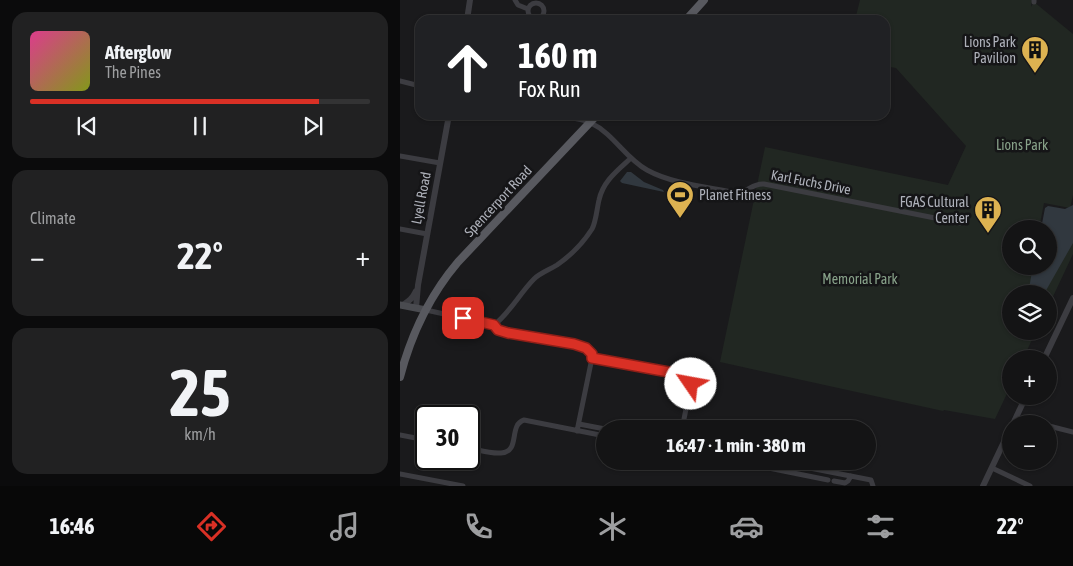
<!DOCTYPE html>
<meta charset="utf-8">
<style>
body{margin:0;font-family:"Asap Condensed",sans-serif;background:#212122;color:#f1f3f6;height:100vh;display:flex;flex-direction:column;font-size:19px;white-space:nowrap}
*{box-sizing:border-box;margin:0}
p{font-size:16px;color:#9d9ea0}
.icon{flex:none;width:28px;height:28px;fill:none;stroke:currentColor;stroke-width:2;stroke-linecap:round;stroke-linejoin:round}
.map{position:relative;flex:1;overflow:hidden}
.side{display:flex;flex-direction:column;gap:12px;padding:12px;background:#0b0b0c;width:400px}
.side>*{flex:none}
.banner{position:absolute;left:15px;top:15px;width:475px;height:105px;border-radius:15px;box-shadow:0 1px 4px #0004,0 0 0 1px #333334;background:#202124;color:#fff;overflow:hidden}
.controls{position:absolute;left:602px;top:220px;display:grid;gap:10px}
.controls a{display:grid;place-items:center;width:55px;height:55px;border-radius:50%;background:#141415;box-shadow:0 1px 4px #0004,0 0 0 1px #333334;font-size:25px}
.speed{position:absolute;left:15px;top:405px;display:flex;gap:10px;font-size:25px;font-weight:700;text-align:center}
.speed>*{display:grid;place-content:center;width:65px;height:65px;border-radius:50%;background:#141415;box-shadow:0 1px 4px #0004,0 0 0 1px #333334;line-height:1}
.speed .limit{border:2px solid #111;border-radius:8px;background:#fff;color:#111}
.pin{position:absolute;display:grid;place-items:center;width:42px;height:42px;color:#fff;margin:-21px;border-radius:10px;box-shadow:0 2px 8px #0006}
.me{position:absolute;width:55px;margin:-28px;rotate:303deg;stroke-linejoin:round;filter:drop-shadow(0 0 4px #0008)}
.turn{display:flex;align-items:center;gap:18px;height:105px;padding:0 20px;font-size:22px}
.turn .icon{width:65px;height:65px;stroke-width:2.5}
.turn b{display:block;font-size:35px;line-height:42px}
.big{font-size:38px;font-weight:700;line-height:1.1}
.side .widget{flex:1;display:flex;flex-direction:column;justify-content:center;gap:8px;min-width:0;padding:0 18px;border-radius:15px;background:#212122}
.side .dial{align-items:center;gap:0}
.dial b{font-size:65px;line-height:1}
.song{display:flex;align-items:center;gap:15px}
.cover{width:60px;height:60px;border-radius:8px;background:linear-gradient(135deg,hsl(330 70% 55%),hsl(70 70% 35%))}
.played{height:5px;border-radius:2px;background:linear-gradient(90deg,#d93025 85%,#333334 85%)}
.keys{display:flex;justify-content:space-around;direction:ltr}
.heat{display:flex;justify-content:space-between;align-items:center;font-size:28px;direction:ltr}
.trip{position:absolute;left:196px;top:420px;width:280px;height:50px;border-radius:25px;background:#141415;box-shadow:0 1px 4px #0004,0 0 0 1px #333334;font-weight:700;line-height:50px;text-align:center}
.tab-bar{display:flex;height:80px;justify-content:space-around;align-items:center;background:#080808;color:#9d9ea0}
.tab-bar .icon{width:35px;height:35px}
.tab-bar .on{color:#d93025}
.tab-bar b{font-size:22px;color:#f1f3f6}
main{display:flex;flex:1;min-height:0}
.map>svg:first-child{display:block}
</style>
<main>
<section class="side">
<div class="widget">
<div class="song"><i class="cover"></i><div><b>Afterglow</b><p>The Pines</p></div></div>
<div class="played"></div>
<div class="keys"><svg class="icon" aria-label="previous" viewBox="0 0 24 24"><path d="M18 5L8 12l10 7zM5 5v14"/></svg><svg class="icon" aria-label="pause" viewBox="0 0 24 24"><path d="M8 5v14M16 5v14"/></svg><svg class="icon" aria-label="next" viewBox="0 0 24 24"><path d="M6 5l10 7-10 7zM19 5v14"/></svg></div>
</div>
<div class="widget"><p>Climate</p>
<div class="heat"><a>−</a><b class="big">22°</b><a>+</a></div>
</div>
<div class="widget dial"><b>25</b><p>km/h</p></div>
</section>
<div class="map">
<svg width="673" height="486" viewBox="0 0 673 486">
<rect width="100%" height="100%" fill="#1a1a1c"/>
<path fill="#212722" d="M 460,0 L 632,0 L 631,7 L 634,2 L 673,34 L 673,195 L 670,208 L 644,203 L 639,229 L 611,229 L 611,266 L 649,266 L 673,240 L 673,254 L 649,305 L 649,294 L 611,294 L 611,331 L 636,331 L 623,359 L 611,359 L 611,385 L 595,419 L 544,410 L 543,411 L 320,362 L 365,147 L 548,185 L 566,146 L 496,68 L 485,66 L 485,20 L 455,20 Z"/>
<path fill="#31383f" d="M 227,172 L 231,172 L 244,182 L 263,190 L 264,192 L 222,183 L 220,181 Z
M 673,205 L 673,243 L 644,294 L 628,294 L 633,266 L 649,266 L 649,229 L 641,229 L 645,208 L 648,206 L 665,209 Z"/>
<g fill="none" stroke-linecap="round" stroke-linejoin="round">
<path stroke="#3c3c41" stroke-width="5" d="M 115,0 L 118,5 L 128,9
M 634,2 L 634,0
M128 11a8 8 0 1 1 16 0a8 8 0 1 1-16 0Z
M 0,81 L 20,86
M 153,115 C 164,117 182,118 191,123 C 214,134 225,158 247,170 C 272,184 309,187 337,193 C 349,192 352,183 364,184 L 560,223
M 0,156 L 40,163
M 0,229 L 27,234
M 26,310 L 94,325 L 98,330 L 103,332 L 174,344 L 186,348 L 192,354 L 192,358 L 177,431
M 94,325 C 109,314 120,293 134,279 C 140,273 149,270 157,265 C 170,256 183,243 192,229 C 196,222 197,208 199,200 C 203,181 218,170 231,158
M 192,358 L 277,373 L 285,375 L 291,379 L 291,384 L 282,429
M 615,419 L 637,424
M 179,424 L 205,429
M 649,426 L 673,432
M 0,435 L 26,440
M 69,448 C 79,450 91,454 101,453 C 121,452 108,425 124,420 L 205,436
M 334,461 L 428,480
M 374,461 L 471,480 L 473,486
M 592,468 L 630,486
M 0,474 L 63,486
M 434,481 L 445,483 L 448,481 L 451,476"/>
<path stroke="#3c3c41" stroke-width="6" d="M 67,20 L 70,0
M 3,305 C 9,301 13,298 16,291
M 16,308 L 18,285 L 49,115
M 644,359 L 673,298
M 613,424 L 626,396
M 583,486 L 611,427"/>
<path stroke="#4a4b50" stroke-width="7" d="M 0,305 L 26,310"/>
<path stroke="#58595f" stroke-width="8" d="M 286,20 L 304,0
M 0,377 C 11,335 30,295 58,262 L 197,115"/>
</g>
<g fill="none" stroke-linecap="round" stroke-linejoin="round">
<defs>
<path id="route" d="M 63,318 L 94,325 L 98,330 L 108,333 L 174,344 L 186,348 L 192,354 L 192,358 L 285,375 L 291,378 L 291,384"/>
</defs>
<use href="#route" stroke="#8d1f18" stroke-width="12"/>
<use href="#route" stroke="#d93025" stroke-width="9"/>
</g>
<defs>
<symbol id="building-pin" viewBox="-11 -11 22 30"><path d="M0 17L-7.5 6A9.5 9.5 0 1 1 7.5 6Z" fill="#ddb251" stroke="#151517"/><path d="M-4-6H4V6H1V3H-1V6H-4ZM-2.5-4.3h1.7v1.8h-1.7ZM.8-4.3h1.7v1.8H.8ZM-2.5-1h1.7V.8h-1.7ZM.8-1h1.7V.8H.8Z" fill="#111"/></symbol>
<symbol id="stadium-pin" viewBox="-11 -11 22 30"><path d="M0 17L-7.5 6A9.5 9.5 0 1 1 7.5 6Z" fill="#ddb251" stroke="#151517"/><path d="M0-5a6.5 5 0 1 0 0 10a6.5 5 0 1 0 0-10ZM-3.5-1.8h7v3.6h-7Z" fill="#111"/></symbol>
</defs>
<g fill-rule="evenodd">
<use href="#building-pin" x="619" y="34" width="32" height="43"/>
<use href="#stadium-pin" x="264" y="179" width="32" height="43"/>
<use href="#building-pin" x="572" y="194" width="32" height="43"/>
</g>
<g text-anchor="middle" stroke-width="5" stroke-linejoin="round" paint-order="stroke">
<g font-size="14" fill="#aeb1ba" stroke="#151517" text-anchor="end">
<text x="616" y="47">Lions Park<tspan x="616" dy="16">Pavilion</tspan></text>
<text x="299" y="200" text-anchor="start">Planet Fitness</text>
<text x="569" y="207">FGAS Cultural<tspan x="569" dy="16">Center</tspan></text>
</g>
<g font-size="14" fill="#88a28a" stroke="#151517">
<text x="622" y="150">Lions Park</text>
<text x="460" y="284">Memorial Park</text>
</g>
<g font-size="14" fill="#aeb1ba" stroke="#151517">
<text transform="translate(411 182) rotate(11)" y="5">Karl Fuchs Drive</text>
<text transform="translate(21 198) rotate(-79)" y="5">Lyell Road</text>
<text transform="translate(98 201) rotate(-47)" y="5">Spencerport Road</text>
</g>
</g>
</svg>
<div class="controls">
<a><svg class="icon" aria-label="search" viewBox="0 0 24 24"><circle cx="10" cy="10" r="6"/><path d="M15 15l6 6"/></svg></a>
<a><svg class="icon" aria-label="layers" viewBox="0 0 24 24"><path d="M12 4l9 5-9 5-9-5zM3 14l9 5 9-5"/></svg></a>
<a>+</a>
<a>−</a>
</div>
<div class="speed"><div class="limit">30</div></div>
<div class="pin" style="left:63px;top:318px;background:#d93025"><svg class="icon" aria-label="arrive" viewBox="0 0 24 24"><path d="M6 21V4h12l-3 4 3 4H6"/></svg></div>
<svg class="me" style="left:291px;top:384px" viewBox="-20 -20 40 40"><circle r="19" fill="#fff"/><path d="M0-13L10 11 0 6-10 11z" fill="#d93025"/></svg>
<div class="trip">16:47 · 1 min · 380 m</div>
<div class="banner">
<div class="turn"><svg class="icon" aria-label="ahead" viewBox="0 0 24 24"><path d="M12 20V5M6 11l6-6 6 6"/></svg><div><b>160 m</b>Fox Run</div></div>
</div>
</div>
</main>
<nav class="tab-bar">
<b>16:46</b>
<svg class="icon on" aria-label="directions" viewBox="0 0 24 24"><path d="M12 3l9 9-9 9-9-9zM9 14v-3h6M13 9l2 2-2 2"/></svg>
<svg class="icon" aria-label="music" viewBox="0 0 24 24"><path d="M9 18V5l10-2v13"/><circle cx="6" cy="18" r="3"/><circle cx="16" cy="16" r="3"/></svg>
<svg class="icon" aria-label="phone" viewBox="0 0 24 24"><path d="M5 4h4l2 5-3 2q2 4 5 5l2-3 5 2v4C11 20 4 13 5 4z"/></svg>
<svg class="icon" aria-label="climate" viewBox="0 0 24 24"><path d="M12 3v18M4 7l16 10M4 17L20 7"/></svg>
<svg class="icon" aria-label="car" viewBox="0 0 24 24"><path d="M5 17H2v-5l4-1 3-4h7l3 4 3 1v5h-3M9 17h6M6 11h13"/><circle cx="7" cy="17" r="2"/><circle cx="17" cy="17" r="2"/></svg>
<svg class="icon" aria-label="filters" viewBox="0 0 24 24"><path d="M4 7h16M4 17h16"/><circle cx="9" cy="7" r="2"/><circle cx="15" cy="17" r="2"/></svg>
<b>22°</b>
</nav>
